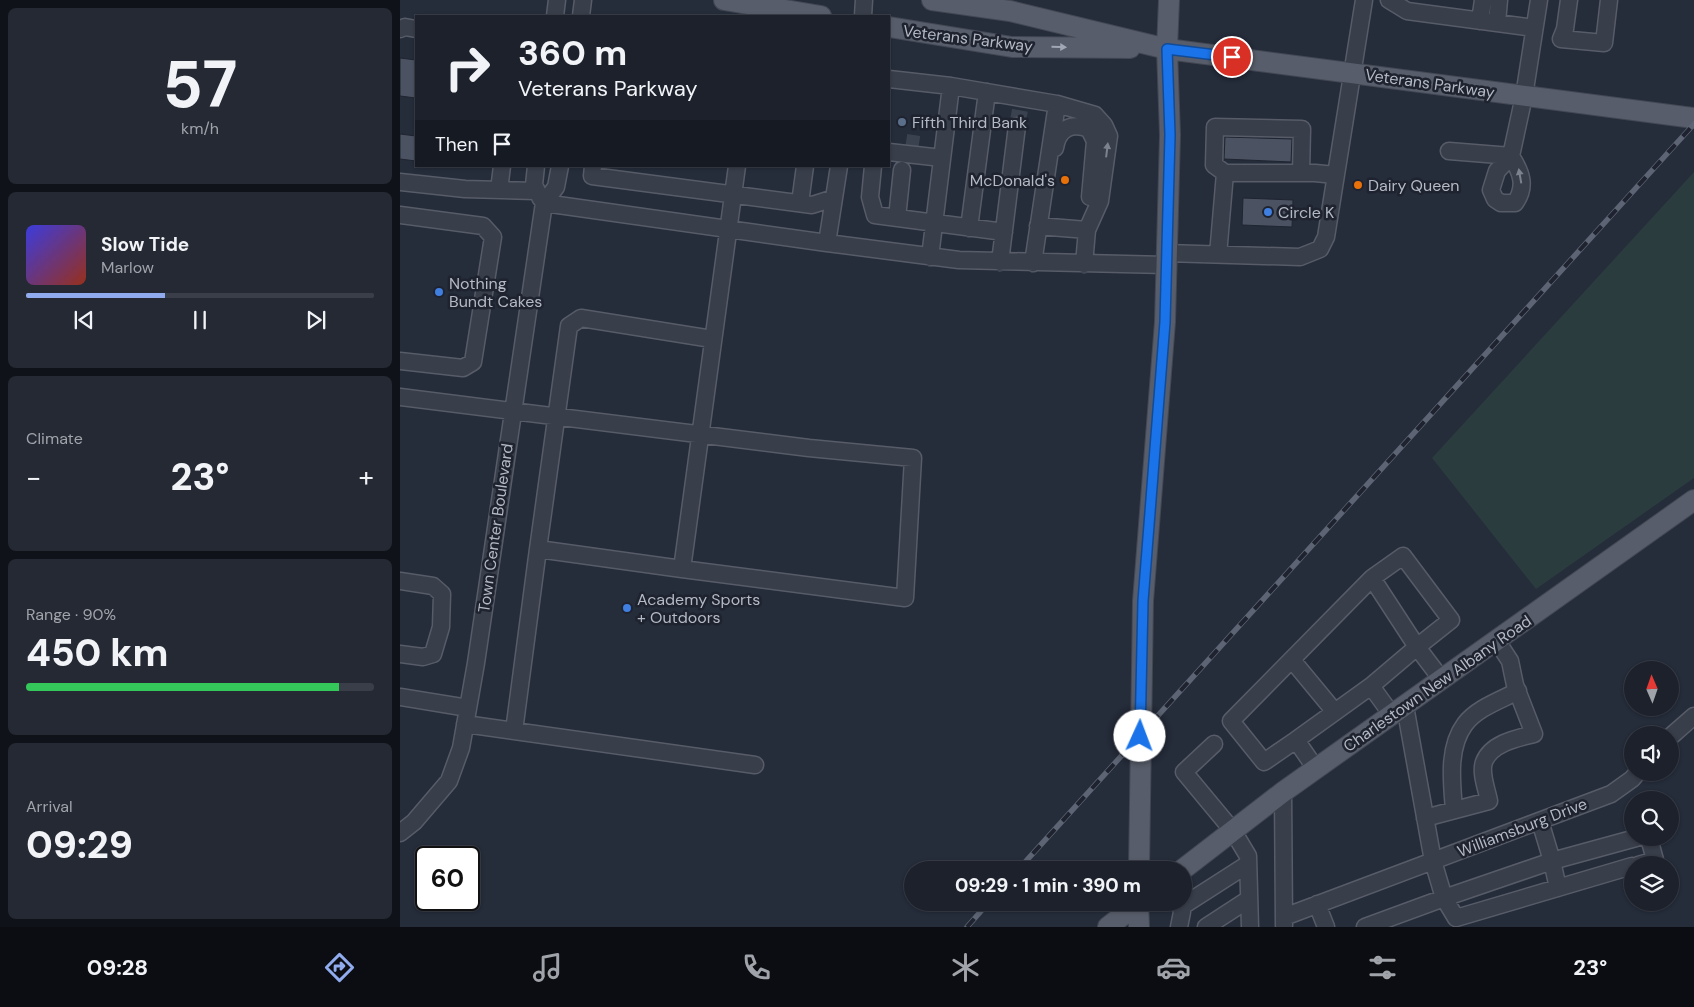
<!DOCTYPE html>
<meta charset="utf-8">
<style>
body{margin:0;font-family:"DM Sans",sans-serif;background:#252934;color:#f1f3f6;height:100vh;display:flex;flex-direction:column;font-size:19px;white-space:nowrap}
*{box-sizing:border-box;margin:0}
p{font-size:16px;color:#a0a3a9}
.icon{flex:none;width:28px;height:28px;fill:none;stroke:currentColor;stroke-width:2;stroke-linecap:round;stroke-linejoin:round}
.map{position:relative;flex:1;overflow:hidden}
.side{display:flex;flex-direction:column;gap:8px;padding:8px;background:#0f1218;width:400px}
.side>*{flex:none}
.top-card{position:absolute;left:15px;top:15px;width:475px;height:152px;border-radius:0px;box-shadow:0 1px 4px #0004,0 0 0 1px #3a3e48;background:#1c212c;color:#f1f3f6;overflow:hidden}
.needle{width:32px;rotate:358deg}
.buttons{position:absolute;left:1224px;top:661px;display:grid;gap:10px}
.buttons a{display:grid;place-items:center;width:55px;height:55px;border-radius:50%;background:#1c212c;box-shadow:0 1px 4px #0004,0 0 0 1px #3a3e48;font-size:25px}
.speed{position:absolute;left:15px;top:846px;display:flex;gap:10px;font-size:25px;font-weight:700;text-align:center}
.speed>*{display:grid;place-content:center;width:65px;height:65px;border-radius:50%;background:#1c212c;box-shadow:0 1px 4px #0004,0 0 0 1px #3a3e48;line-height:1}
.speed .limit{border:2px solid #111;border-radius:8px;background:#fff;color:#111}
.pin{position:absolute;display:grid;place-items:center;width:42px;height:42px;color:#fff;margin:-21px;border:2px solid #fff;border-radius:50%;box-shadow:0 1px 5px #0007}
.me{position:absolute;width:55px;margin:-28px;rotate:2deg;stroke-linejoin:round;filter:drop-shadow(0 0 4px #0008)}
.turn{display:flex;align-items:center;gap:18px;height:105px;padding:0 20px;font-size:22px}
.turn .icon{width:65px;height:65px;stroke-width:2.5}
.turn b{display:block;font-size:35px;line-height:42px}
.then{display:flex;align-items:center;height:48px;padding:0 20px;background:#0003;gap:10px;font-size:19px}
.big{font-size:38px;font-weight:800;line-height:1.1}
.side .widget{flex:1;display:flex;flex-direction:column;justify-content:center;gap:8px;min-width:0;padding:0 18px;border-radius:8px;background:#252934}
.side .dial{align-items:center;gap:0}
.dial b{font-size:65px;line-height:1}
.song{display:flex;align-items:center;gap:15px}
.cover{width:60px;height:60px;border-radius:8px;background:linear-gradient(135deg,hsl(240 70% 55%),hsl(10 70% 35%))}
.played{height:5px;border-radius:2px;background:linear-gradient(90deg,#91acee 40%,#3a3e48 40%)}
.keys{display:flex;justify-content:space-around;direction:ltr}
.heat{display:flex;justify-content:space-between;align-items:center;font-size:28px;direction:ltr}
.charge{height:8px;border-radius:4px;background:linear-gradient(90deg,#34c759 90%,#3a3e48 0)}
.trip{position:absolute;left:504px;top:861px;width:288px;height:50px;border-radius:25px;background:#1c212c;box-shadow:0 1px 4px #0004,0 0 0 1px #3a3e48;font-weight:800;line-height:50px;text-align:center}
.tabs{display:flex;height:80px;justify-content:space-around;align-items:center;background:#0b0d12;color:#a0a3a9}
.tabs .icon{width:35px;height:35px}
.tabs .selected{color:#91acee}
.tabs b{font-size:22px;color:#f1f3f6}
main{display:flex;flex:1;min-height:0}
.map>svg:first-child{display:block}
</style>
<main>
<section class="side">
<div class="widget dial"><b>57</b><p>km/h</p></div>
<div class="widget">
<div class="song"><i class="cover"></i><div><b>Slow Tide</b><p>Marlow</p></div></div>
<div class="played"></div>
<div class="keys"><svg class="icon" aria-label="previous" viewBox="0 0 24 24"><path d="M18 5L8 12l10 7zM5 5v14"/></svg><svg class="icon" aria-label="pause" viewBox="0 0 24 24"><path d="M8 5v14M16 5v14"/></svg><svg class="icon" aria-label="next" viewBox="0 0 24 24"><path d="M6 5l10 7-10 7zM19 5v14"/></svg></div>
</div>
<div class="widget"><p>Climate</p>
<div class="heat"><a>−</a><b class="big">23°</b><a>+</a></div>
</div>
<div class="widget"><p>Range · 90%</p><b class="big">450 km</b><div class="charge"></div></div>
<div class="widget"><p>Arrival</p><b class="big">09:29</b></div>
</section>
<div class="map">
<svg width="1294" height="927" viewBox="0 0 1294 927">
<rect width="100%" height="100%" fill="#252c3a"/>
<path fill="#2b3c3f" d="M 1294,172 L 1294,478 L 1136,589 L 1032,458 Z"/>
<path fill="#4b5262" stroke="#202531" d="M 0,58 L 16,60 L 16,98 L 0,96 Z
M 0,134 L 16,136 L 16,161 L 0,159 Z
M 825,137 L 892,139 L 891,162 L 824,159 Z
M 843,198 L 893,200 L 892,227 L 842,225 Z"/>
<g fill="none" stroke-linecap="round" stroke-linejoin="round">
<path stroke="#3a414f" stroke-width="16" stroke-dasharray="16 8" stroke-linecap="butt" d="M 617,126 L 620,110
M 506,142 L 519,144"/>
<defs>
<path id="minor" d="M 989,0 L 1007,11 L 1134,28
M 1169,0 L 1165,29 L 1161,39 L 1204,43 L 1209,0
M 155,16 L 157,0
M 181,16 L 183,0
M 463,16 L 464,0
M 1080,21 L 1083,0
M 1097,23 L 1099,0
M 0,29 L 5,27 L 16,29
M 489,79 L 551,86
M 655,148 C 658,129 671,122 689,129 L 695,141 L 690,197
M 1049,151 L 1111,156
M 489,152 L 542,158
M 1111,156 C 1121,172 1127,186 1115,203 L 1101,203 L 1095,199 L 1091,190 L 1097,171 L 1111,156 L 1124,96 L 1139,0
M 136,166 L 134,185 L 141,199
M 193,166 L 192,176 L 412,205 L 434,198
M 473,166 L 470,197 L 475,215 L 604,232
M 825,173 L 814,165 L 815,127 L 902,129 L 901,173
M 0,182 L 65,189 L 135,191
M 99,190 L 102,166
M 144,203 L 427,243 L 439,166
M 400,203 L 405,166
M 0,215 L 83,226 L 93,237 L 73,362 L 63,368 L 0,361
M 497,218 L 502,170
M 638,226 L 687,230
M 569,228 L 587,92
M 427,243 L 559,260 L 766,265
M 766,253 L 900,257 L 920,249 L 926,237 L 964,0
M 818,255 L 825,173 L 915,173 L 935,175
M 530,257 L 551,86 L 657,104
M 600,262 L 617,126
M 633,263 L 657,104 L 695,115 L 704,125 L 709,136 L 700,201 L 687,230 L 684,264
M 312,339 L 181,318 L 169,326 L 138,549 L 282,569 L 337,166
M 0,397 L 409,448 L 513,458 L 505,598 L 282,569
M 0,581 L 33,586 L 42,594 L 41,627 L 33,654 L 23,657 L 0,654
M 892,660 L 935,712
M 971,686 L 1017,647 L 972,578 L 1003,556 L 1051,620 L 1017,647 L 1042,680
M 0,697 L 68,708
M 1005,706 L 1033,861 L 1044,898 L 1152,861 L 1158,888
M 65,724 L 355,765
M 114,731 L 138,549
M 1270,737 L 1294,716
M 896,740 L 864,762 L 831,721 L 972,578
M 814,744 L 784,772 L 833,831 L 848,856 L 850,927
M 916,769 L 896,740 L 971,686 L 992,715
M 883,792 L 884,925
M 1054,810 C 1052,783 1047,748 1065,724 C 1077,708 1101,700 1118,691
M 1025,818 L 1089,801 C 1087,790 1080,773 1084,762 C 1091,743 1118,738 1134,734 L 1115,685 L 1110,661 L 1097,641
M 1140,821 L 1152,861 L 1236,838
M 0,833 L 14,822 L 49,781 L 61,748 L 76,663 L 144,203 L 156,187 L 160,166
M 1238,865 L 1255,860 L 1249,838
M 779,902 L 782,912 L 779,927
M 917,904 L 926,927
M 781,907 L 848,864
M 884,917 L 1211,794 L 1232,779 L 1238,772
M 806,927 L 849,899
M 965,927 L 1044,898 L 1056,918 L 1232,866"/>
<path id="major" d="M 324,0 L 421,16
M 532,0 L 610,11 L 767,49 L 1294,118
M 489,27 L 612,47 L 730,48
M 739,870 L 743,601 L 765,322 L 770,135 L 767,49 L 769,0
M 782,870 L 883,792 L 1294,500
M 738,902 L 739,927
M 708,927 L 740,902"/>
</defs>
<use href="#minor" stroke="#575c68" stroke-width="19"/>
<use href="#major" stroke="#424753" stroke-width="22"/>
<use href="#minor" stroke="#383e4a" stroke-width="16"/>
<use href="#major" stroke="#575d6a" stroke-width="20"/>
<defs>
<path id="rail" d="M 618,870 L 1294,124
M 567,927 L 589,902"/>
</defs>
<use href="#rail" stroke="#5d6473" stroke-width="5.5"/>
<use href="#rail" stroke="#1e232f" stroke-width="4" stroke-dasharray="11" stroke-linecap="butt"/>
</g>
<defs><path id="oneway-solid" d="M-6-.8H1V-3.2L6.5 0L1 3.2V.8H-6Z" transform="scale(1.25)"/></defs>
<use fill="#a1a7b4" href="#oneway-solid" transform="translate(659 47) rotate(1)"/>
<g fill="#7c828e">
<use href="#oneway-solid" transform="translate(707 150) rotate(-83)"/>
<use href="#oneway-solid" transform="translate(1120 176) rotate(-100)"/>
</g>
<g fill="none" stroke-linecap="round" stroke-linejoin="round">
<defs>
<path id="route" d="M 740,736 L 743,601 L 765,322 L 770,135 L 767,49 L 832,57"/>
</defs>
<use href="#route" stroke="#114b97" stroke-width="12"/>
<use href="#route" stroke="#1a73e8" stroke-width="9"/>
</g>
<circle fill="#5c6f8a" stroke="#1e232f" stroke-width="2" cx="502" cy="122" r="5"/>
<g fill="#e8710a" stroke="#1e232f" stroke-width="2">
<circle cx="665" cy="180" r="5"/>
<circle cx="958" cy="185" r="5"/>
</g>
<g fill="#3f7fe0" stroke="#1e232f" stroke-width="2">
<circle cx="868" cy="212" r="5"/>
<circle cx="39" cy="292" r="5"/>
<circle cx="227" cy="608" r="5"/>
</g>
<g text-anchor="middle" stroke-width="5" stroke-linejoin="round" paint-order="stroke">
<g font-size="16" fill="#b4b9c6" stroke="#1e232f">
<text transform="translate(568 38) rotate(7)" y="6">Veterans Parkway</text>
<text transform="translate(1030 83) rotate(8)" y="6">Veterans Parkway</text>
<text transform="translate(95 528) rotate(-82)" y="6">Town Center Boulevard</text>
<text transform="translate(1037 683) rotate(-35)" y="6">Charlestown New Albany Road</text>
<text transform="translate(1122 827) rotate(-21)" y="6">Williamsburg Drive</text>
</g>
<g font-size="16" fill="#b4b9c6" stroke="#1e232f" text-anchor="start">
<text x="512" y="128">Fifth Third Bank</text>
<text x="655" y="186" text-anchor="end">McDonald's</text>
<text x="968" y="191">Dairy Queen</text>
<text x="878" y="218">Circle K</text>
<text x="49" y="289">Nothing<tspan x="49" dy="18">Bundt Cakes</tspan></text>
<text x="237" y="605">Academy Sports<tspan x="237" dy="18">+ Outdoors</tspan></text>
</g>
</g>
</svg>
<div class="buttons">
<a><svg class="needle" viewBox="-14 -14 28 28"><path d="M0-13l5 13h-10z" fill="#e53935"/><path d="M0 13l5-13h-10z" fill="#a0a3a9"/></svg></a>
<a><svg class="icon" aria-label="sound" viewBox="0 0 24 24"><path d="M4 9h4l5-4v14l-5-4H4zM17 9q2 3 0 6"/></svg></a>
<a><svg class="icon" aria-label="search" viewBox="0 0 24 24"><circle cx="10" cy="10" r="6"/><path d="M15 15l6 6"/></svg></a>
<a><svg class="icon" aria-label="layers" viewBox="0 0 24 24"><path d="M12 4l9 5-9 5-9-5zM3 14l9 5 9-5"/></svg></a>
</div>
<div class="speed"><div class="limit">60</div></div>
<div class="pin" style="left:832px;top:57px;background:#d93025"><svg class="icon" aria-label="arrive" viewBox="0 0 24 24"><path d="M6 21V4h12l-3 4 3 4H6"/></svg></div>
<svg class="me" style="left:740px;top:736px" viewBox="-20 -20 40 40"><circle r="19" fill="#fff"/><path d="M0-13L10 11 0 6-10 11z" fill="#1a73e8"/></svg>
<div class="trip">09:29 · 1 min · 390 m</div>
<div class="top-card">
<div class="turn"><svg class="icon" aria-label="right" viewBox="0 0 24 24"><path d="M7 20v-9h11M14 6l5 5-5 5"/></svg><div><b>360 m</b>Veterans Parkway</div></div>
<div class="then">Then<svg class="icon" aria-label="arrive" viewBox="0 0 24 24"><path d="M6 21V4h12l-3 4 3 4H6"/></svg></div>
</div>
</div>
</main>
<nav class="tabs">
<b>09:28</b>
<svg class="icon selected" aria-label="directions" viewBox="0 0 24 24"><path d="M12 3l9 9-9 9-9-9zM9 14v-3h6M13 9l2 2-2 2"/></svg>
<svg class="icon" aria-label="music" viewBox="0 0 24 24"><path d="M9 18V5l10-2v13"/><circle cx="6" cy="18" r="3"/><circle cx="16" cy="16" r="3"/></svg>
<svg class="icon" aria-label="phone" viewBox="0 0 24 24"><path d="M5 4h4l2 5-3 2q2 4 5 5l2-3 5 2v4C11 20 4 13 5 4z"/></svg>
<svg class="icon" aria-label="climate" viewBox="0 0 24 24"><path d="M12 3v18M4 7l16 10M4 17L20 7"/></svg>
<svg class="icon" aria-label="car" viewBox="0 0 24 24"><path d="M5 17H2v-5l4-1 3-4h7l3 4 3 1v5h-3M9 17h6M6 11h13"/><circle cx="7" cy="17" r="2"/><circle cx="17" cy="17" r="2"/></svg>
<svg class="icon" aria-label="filters" viewBox="0 0 24 24"><path d="M4 7h16M4 17h16"/><circle cx="9" cy="7" r="2"/><circle cx="15" cy="17" r="2"/></svg>
<b>23°</b>
</nav>
